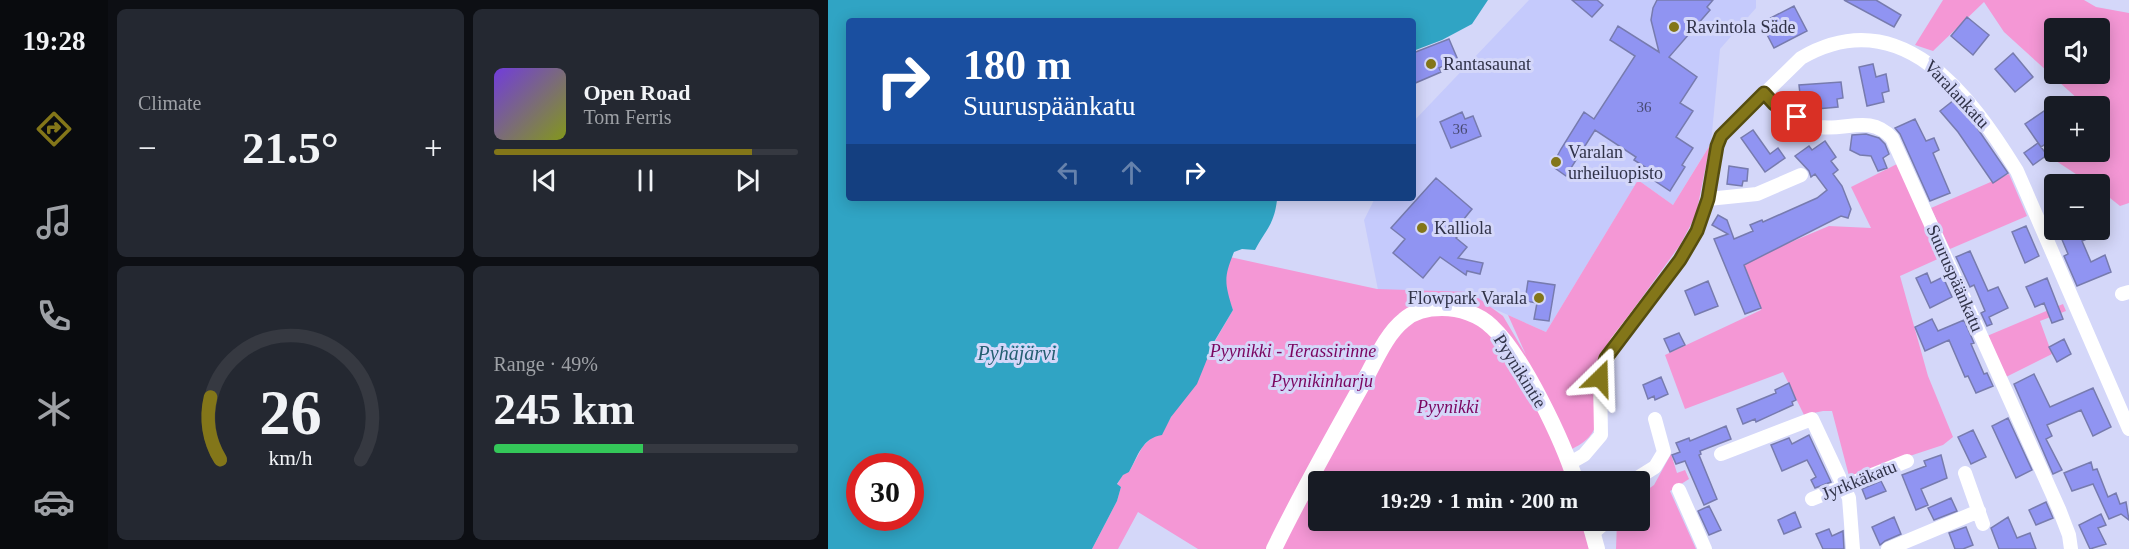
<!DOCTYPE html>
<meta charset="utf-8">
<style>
body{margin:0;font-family:"Times New Roman",serif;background:#242831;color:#f1f3f6;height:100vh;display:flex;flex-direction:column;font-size:22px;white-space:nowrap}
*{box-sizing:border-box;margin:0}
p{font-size:20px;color:#9ea1a6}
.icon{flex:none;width:33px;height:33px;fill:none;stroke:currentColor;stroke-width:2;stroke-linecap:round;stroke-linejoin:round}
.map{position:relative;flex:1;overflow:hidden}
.panel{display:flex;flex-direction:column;gap:9px;padding:9px;background:#0d0f14;width:720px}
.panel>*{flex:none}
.banner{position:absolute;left:18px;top:18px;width:570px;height:183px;border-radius:6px;box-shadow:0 3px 15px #0003;background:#1a4fa0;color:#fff;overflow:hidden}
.controls{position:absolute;left:1216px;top:18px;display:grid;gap:12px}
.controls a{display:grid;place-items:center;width:66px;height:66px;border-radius:6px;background:#171b24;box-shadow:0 3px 15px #0003;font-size:30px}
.speed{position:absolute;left:18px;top:453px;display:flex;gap:12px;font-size:30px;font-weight:700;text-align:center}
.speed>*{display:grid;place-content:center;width:78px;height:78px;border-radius:50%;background:#171b24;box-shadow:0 3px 15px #0003;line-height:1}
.speed .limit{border:9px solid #d22;background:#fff;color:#111}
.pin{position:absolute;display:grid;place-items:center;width:51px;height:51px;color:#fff;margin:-26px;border-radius:12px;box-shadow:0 3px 9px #0006}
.me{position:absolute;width:66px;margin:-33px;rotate:22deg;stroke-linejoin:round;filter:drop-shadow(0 0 4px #0008)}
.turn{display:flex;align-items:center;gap:21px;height:126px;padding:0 18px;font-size:27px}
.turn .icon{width:78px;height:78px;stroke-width:2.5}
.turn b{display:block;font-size:42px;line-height:51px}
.lanes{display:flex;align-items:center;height:57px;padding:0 18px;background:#0003;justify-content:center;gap:30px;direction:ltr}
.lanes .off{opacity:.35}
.big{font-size:45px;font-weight:700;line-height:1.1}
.panel .widget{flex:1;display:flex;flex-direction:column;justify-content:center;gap:9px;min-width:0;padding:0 21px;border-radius:9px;background:#242831}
.panel .dial{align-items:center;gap:0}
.dial svg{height:156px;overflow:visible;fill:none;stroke:#363941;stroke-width:7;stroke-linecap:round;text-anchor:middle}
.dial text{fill:#f1f3f6;stroke:none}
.song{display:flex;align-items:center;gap:18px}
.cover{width:72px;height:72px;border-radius:9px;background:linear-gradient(135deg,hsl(260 70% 55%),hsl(70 70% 35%))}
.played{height:6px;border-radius:3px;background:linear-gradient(90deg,#837619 85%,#363941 85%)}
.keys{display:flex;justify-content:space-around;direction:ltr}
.heat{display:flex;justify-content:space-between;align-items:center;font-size:33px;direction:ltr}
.charge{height:9px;border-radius:4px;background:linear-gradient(90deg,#34c759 49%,#363941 0)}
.panel .tiles{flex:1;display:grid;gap:9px;grid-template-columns:repeat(2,1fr)}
.trip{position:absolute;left:480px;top:471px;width:342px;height:60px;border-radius:6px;background:#171b24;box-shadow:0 3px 15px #0003;font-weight:700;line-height:60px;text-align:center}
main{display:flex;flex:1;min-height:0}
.tab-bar{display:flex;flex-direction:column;width:108px;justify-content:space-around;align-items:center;background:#090b0e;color:#9ea1a6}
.tab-bar .icon{width:42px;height:42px}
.tab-bar .on{color:#837619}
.tab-bar b{font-size:27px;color:#f1f3f6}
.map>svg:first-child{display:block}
</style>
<main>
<nav class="tab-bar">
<b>19:28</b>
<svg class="icon on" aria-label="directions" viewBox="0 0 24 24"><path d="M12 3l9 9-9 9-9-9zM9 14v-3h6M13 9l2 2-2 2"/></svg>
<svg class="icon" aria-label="music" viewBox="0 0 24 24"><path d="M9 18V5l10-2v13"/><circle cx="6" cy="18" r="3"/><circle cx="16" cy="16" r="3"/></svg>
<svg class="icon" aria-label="phone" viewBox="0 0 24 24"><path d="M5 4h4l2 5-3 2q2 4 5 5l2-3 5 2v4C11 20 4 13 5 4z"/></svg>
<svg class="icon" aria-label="climate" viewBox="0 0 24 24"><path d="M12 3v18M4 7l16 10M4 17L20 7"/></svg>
<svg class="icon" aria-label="car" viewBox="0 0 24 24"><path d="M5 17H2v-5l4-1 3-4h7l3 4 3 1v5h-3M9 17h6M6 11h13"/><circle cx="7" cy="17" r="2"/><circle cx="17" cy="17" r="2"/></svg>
</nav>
<section class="panel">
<div class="tiles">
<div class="widget"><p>Climate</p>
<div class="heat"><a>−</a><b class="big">21.5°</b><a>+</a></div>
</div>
<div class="widget">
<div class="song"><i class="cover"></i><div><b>Open Road</b><p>Tom Ferris</p></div></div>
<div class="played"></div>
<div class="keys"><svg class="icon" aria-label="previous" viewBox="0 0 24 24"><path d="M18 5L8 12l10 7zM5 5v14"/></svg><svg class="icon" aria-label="pause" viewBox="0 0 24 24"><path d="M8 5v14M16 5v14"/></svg><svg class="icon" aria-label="next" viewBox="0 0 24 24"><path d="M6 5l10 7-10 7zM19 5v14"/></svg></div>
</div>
<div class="widget dial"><svg viewBox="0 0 100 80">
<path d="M14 69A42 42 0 1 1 86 69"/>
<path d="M14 69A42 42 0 0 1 9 37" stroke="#837619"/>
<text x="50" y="56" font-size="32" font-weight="700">26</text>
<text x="50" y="72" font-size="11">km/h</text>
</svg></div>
<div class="widget"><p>Range · 49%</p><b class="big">245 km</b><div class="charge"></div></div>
</div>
</section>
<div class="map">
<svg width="1301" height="549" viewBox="0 0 1301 549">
<rect width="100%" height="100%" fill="#d4d7f9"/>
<path fill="#c5cafc" d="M 701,0 L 928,0 L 928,8 L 892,49 L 883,143 L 845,205 L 810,180 L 718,332 L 635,295 L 550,290 L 536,220 L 547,198 L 585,198 L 585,122 Z"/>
<path fill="#f497d5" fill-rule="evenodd" d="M 1115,0 L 1256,0 L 1268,7 L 1301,13 L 1301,203 L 1292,206 L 1272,190 L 1272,184 L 1263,184 L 1219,155 L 1227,141 L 1227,152 L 1272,152 L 1272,106 L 1247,106 L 1251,100 L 1176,32 L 1156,2 L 1105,51 L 1087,45 ZM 1227,28 L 1272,28 L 1272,74 L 1227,74 Z
M 882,145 L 868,215 L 852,245 L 778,347 C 775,352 771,358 769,364 C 758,399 788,428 744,449 L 742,481 L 490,482 L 490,520 L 754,521 L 762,549 L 370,549 L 310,512 L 290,549 L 264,549 L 289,501 L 293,487 L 289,485 L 295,474 L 301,472 L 315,446 L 339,424 L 405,310 L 392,278 L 402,257 L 549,289 L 642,292 L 675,316 L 698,355 L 680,315 L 718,332 L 810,180 L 845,205 Z
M 1069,164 L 1112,258 L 1072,276 L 1100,376 L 1125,437 L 1115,445 L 1021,476 L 1004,411 L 995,411 L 976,415 L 955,372 L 857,409 L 837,355 L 933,310 L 914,260 L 923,259 L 1001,226 L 1043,228 L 1023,187 Z
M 1181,174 L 1199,216 L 1122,249 L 1103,208 Z
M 1235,304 L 1238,311 L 1212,321 L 1224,354 L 1178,377 L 1159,336 Z
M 843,454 L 849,473 L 857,470 L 861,479 L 842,491 L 868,549 L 788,549 L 789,521 L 812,520 L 812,495 L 826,485 Z"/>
<path fill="#30a4c4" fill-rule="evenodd" d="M 0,0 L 660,0 L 644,24 L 614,40 L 585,51 L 585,21 L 21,21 L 21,198 L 452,198 L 449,200 C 446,225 438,229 427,250 L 414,249 L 406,252 C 396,277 396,282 405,310 L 386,342 L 369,384 L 343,417 L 334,435 C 314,438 310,456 301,472 L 295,475 L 289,484 L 293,487 L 289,501 L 264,549 L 0,549 ZM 32,466 L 82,466 L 82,518 L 32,518 Z"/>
<path fill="#9094f2" stroke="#777bae" stroke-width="1.5" d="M 744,0 L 769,0 L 775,5 L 764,17 Z
M 829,0 L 885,0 L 879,7 L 882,10 L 841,57 L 869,77 L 852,103 L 865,111 L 848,137 L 865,148 L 854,165 L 857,167 L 842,191 L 824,179 L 828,174 L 806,160 L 808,157 L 767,130 L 738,176 L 724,166 L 733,149 L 756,112 L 766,119 L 807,56 L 782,40 L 790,26 L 831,52 L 823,20 L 825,8 Z
M 1016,0 L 1048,0 L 1073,15 L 1066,27 Z
M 966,6 L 979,31 L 946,48 L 933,23 Z
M 1139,17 L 1161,35 L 1145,55 L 1123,36 Z
M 621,39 L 630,60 L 611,68 L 613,72 L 585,84 L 585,53 Z
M 1185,53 L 1205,77 L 1187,92 L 1167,69 Z
M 1045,64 L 1048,77 L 1058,74 L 1061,91 L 1054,93 L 1056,102 L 1039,106 L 1031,67 Z
M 1013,82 L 1015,98 L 1009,99 L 1010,107 L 989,109 L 988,101 L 973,103 L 971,85 Z
M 1126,100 L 1145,122 L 1180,173 L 1165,183 L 1130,132 L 1112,111 Z
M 1219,109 L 1227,120 L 1227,138 L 1213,147 L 1197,124 Z
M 634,112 L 637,119 L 645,116 L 653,136 L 623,148 L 612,122 Z
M 1087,119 L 1098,141 L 1106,138 L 1111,150 L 1105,153 L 1122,193 L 1102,201 L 1072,134 L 1067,128 Z
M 925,130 L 942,154 L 950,148 L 957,158 L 937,172 L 913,138 Z
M 1038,134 L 1051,138 L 1057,144 L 1061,154 L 1055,158 L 1059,168 L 1050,171 L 1043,156 L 1032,155 L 1022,150 L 1024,135 Z
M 997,141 L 1008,157 L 1003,161 L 1010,170 L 1005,174 L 1014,186 L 1023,209 L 1020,218 L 1013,216 L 916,265 L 933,308 L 917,314 L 886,239 L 900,234 L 884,225 L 890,215 L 899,220 L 906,239 L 925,231 L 922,225 L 934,220 L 935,222 L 989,198 L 999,190 L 987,174 L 983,177 L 981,171 L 967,156 L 981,146 L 984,150 Z
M 1210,143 L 1219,155 L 1205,165 L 1196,153 Z
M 901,166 L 920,169 L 919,181 L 915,181 L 914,186 L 899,184 Z
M 608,178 L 644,209 L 627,230 L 632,234 L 628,238 L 639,247 L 630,258 L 655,263 L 652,274 L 639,271 L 638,275 L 612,257 L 595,278 L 565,253 L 577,239 L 563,228 Z
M 1198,226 L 1211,256 L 1197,263 L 1184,232 Z
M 1230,230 L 1280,230 L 1254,241 L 1263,262 L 1277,255 L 1283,272 L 1249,286 L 1236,256 L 1240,254 Z
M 1142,251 L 1160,291 L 1170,287 L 1180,308 L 1161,317 L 1164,324 L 1159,326 L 1153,313 L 1157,311 L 1146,285 L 1142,287 L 1128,257 Z
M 1099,273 L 1103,283 L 1115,277 L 1124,297 L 1102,308 L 1088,278 Z
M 1219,278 L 1235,319 L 1224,323 L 1216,303 L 1207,307 L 1198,287 Z
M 700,281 L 727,285 L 721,321 L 706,319 L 709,303 L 697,301 Z
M 880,281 L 890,306 L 867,315 L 857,291 Z
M 1104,319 L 1110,331 L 1136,320 L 1146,343 L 1143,344 L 1156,374 L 1159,373 L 1165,386 L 1148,393 L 1140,376 L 1137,377 L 1121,340 L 1097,351 L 1087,327 Z
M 851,333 L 857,345 L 842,352 L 836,339 Z
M 1236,339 L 1243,354 L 1229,362 L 1221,347 Z
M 1206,374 L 1222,407 L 1265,388 L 1283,427 L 1265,436 L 1253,410 L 1219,425 L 1224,436 L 1218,439 L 1234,470 L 1225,474 L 1186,384 Z
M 833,377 L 840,394 L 827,400 L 826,396 L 820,399 L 815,385 Z
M 961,383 L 968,400 L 964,402 L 965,405 L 928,422 L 927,419 L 915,424 L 909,409 L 948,393 L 947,390 Z
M 1180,418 L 1204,470 L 1188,478 L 1164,426 Z
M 898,426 L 903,439 L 872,451 L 873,454 L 871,455 L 889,499 L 876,505 L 857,461 L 848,464 L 844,455 L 852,452 L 848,443 L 861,438 L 862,441 Z
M 1145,430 L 1158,457 L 1143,464 L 1130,437 Z
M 981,435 L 1003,482 L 987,488 L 983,480 L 988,477 L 979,460 L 954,471 L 943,445 L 961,438 L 964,444 Z
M 1113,455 L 1119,478 L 1093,489 L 1100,505 L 1088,510 L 1074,475 L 1098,466 L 1096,461 Z
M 1263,462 L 1265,470 L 1269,469 L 1280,497 L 1288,493 L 1292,504 L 1298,502 L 1301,520 L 1293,514 L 1281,519 L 1265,484 L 1244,491 L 1236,473 Z
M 1053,481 L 1058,491 L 1038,499 L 1034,489 Z
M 1123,498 L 1129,511 L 1106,520 L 1100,508 Z
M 1218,502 L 1225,518 L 1208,525 L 1201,510 Z
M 881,506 L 893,530 L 881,535 L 870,511 Z
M 967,512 L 973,527 L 956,534 L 950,520 Z
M 1273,514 L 1278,525 L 1270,528 L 1278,544 L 1262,549 L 1251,525 Z
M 1066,517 L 1073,534 L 1057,541 L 1052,545 L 1044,527 Z
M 1180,517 L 1189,538 L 1202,533 L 1208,549 L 1171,549 L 1163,528 Z
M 1138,527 L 1145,545 L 1135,549 L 1127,549 L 1121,533 Z
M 1001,529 L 1004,536 L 1015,531 L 1016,549 L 995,549 L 988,534 Z"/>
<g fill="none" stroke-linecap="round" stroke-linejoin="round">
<path stroke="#fff" stroke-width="14" d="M 936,93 C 950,108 971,123 992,127 C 1018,131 1042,114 1064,138 L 1231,509 L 1241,535 L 1243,549
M 880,199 L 929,194 L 973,175
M 1294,294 L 1301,292
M 893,454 L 984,419 L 1021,498 L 1025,549
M 742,463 L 756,455 L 773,435 L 772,378 L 775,366 L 789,342 L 852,260 L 869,231 L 880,199 L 889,146 L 893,136 L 973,58 C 1073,0 1142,95 1189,171 L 1301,429
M 1137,473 L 1155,524
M 803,482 L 827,467 L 836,452 L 827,419
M 851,490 L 877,549
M 984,499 L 1079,461
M 765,533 L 780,520
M 1060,549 L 1151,511"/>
<path stroke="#fff" stroke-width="16" d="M 761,520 L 769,549
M 446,549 C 473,493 504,439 534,385 C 546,364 557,335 576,320 C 586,311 600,308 614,308 C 631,308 651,314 664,327 C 695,356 735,441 748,482"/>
</g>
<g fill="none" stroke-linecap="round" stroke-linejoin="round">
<defs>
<path id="route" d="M 772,378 L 778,358 L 852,260 L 869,231 L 880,199 L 889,146 L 893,136 L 936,93 L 946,104 L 969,117"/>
</defs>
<use href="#route" stroke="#554d10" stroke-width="15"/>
<use href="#route" stroke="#837619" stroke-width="10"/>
</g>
<g fill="#837619" stroke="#d4d7f9" stroke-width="2">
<circle cx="846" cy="27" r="6"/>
<circle cx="603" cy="64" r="6"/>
<circle cx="728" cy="162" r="6"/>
<circle cx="594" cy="228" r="6"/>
<circle cx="711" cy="298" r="6"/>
</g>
<g text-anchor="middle" stroke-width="6" stroke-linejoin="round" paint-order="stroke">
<g font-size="15" fill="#484a72">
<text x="816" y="112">36</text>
<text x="632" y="134">36</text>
</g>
<g font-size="18" fill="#303248" stroke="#d4d7f9" text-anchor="start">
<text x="858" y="33">Ravintola Säde</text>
<text x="615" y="70">Rantasaunat</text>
<text x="740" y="158">Varalan<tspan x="740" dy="21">urheiluopisto</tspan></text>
<text x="606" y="234">Kalliola</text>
<text x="699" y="304" text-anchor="end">Flowpark Varala</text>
</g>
<g font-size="18" fill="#303248" stroke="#d4d7f9">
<text transform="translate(1129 94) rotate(47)" y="6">Varalankatu</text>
<text transform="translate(1127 278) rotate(66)" y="6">Suuruspäänkatu</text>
<text transform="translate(692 371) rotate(58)" y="6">Pyynikintie</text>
<text transform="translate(1031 480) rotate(-22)" y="6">Jyrkkäkatu</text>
</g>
<g font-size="18" font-style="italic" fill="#7a0560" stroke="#d4d7f9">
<text x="465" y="357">Pyynikki - Terassirinne</text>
<text x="494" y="387">Pyynikinharju</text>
<text x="620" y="413">Pyynikki</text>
</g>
<g font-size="20" font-style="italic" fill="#245f71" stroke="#d4d7f9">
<text x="189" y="360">Pyhäjärvi</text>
</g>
</g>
</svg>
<div class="controls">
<a><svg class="icon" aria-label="sound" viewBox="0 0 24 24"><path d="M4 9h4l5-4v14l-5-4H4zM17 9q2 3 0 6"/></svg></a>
<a>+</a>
<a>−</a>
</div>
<div class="speed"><div class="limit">30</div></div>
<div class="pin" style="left:969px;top:117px;background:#d93025"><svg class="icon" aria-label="arrive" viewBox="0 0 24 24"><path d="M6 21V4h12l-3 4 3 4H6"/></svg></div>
<svg class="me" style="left:772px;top:378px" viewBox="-20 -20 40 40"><path d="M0-17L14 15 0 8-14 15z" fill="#837619" stroke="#fff" stroke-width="4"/></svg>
<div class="trip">19:29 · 1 min · 200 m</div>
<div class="banner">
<div class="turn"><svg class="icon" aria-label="right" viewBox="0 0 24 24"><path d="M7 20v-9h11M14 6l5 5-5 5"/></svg><div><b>180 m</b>Suuruspäänkatu</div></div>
<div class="lanes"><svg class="icon off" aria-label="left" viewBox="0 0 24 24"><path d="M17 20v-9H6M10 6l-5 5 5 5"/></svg><svg class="icon off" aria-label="ahead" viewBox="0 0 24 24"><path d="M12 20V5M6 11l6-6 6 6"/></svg><svg class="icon" aria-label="right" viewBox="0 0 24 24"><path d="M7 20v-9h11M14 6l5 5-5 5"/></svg></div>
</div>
</div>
</main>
